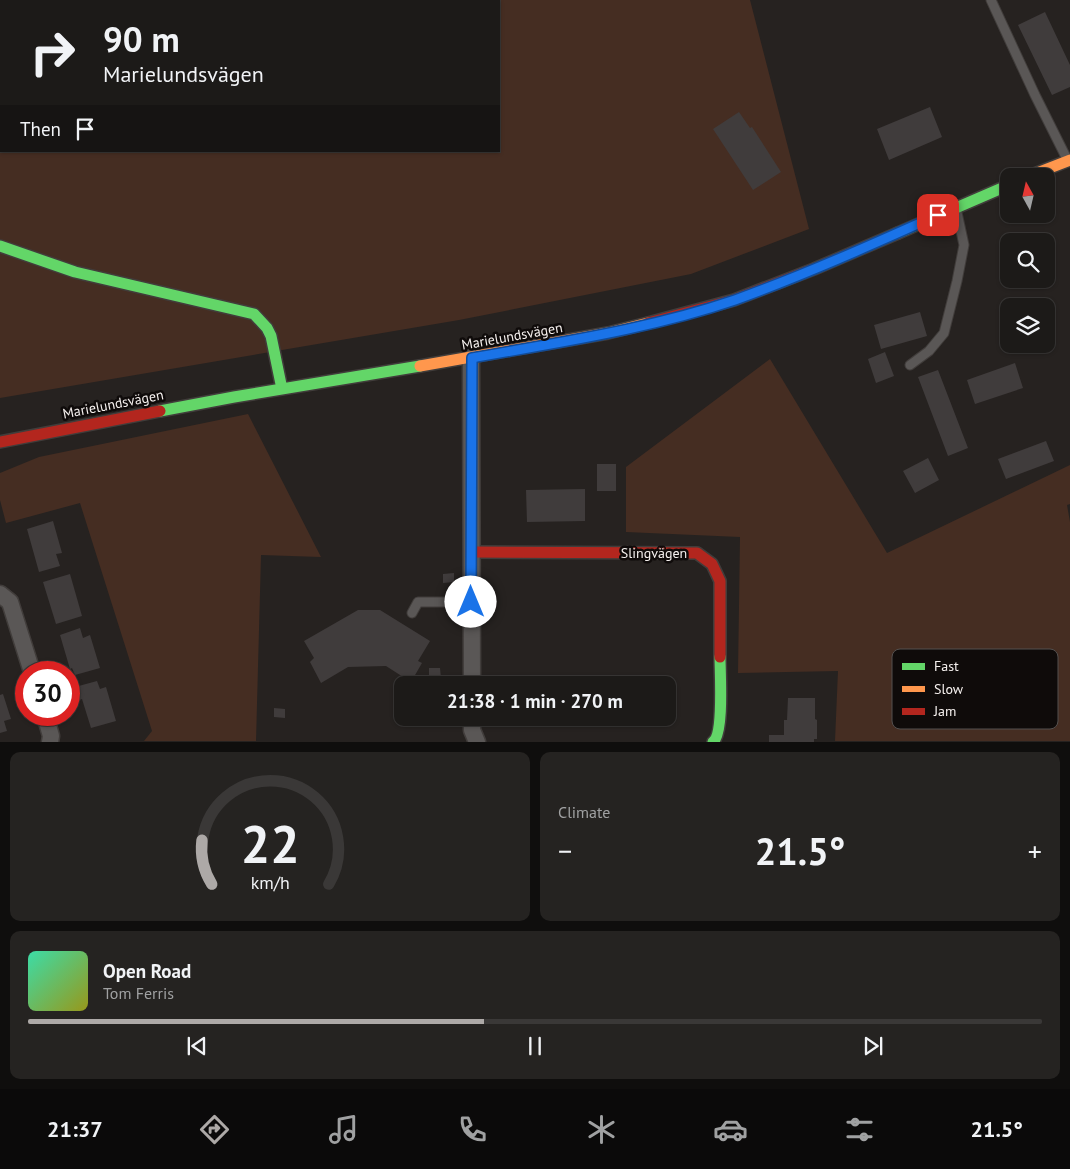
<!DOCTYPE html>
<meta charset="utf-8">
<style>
body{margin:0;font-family:"PT Sans",sans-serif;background:#252321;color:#f1f3f6;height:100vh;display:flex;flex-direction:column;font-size:19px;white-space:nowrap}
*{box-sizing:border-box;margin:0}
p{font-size:16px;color:#a0a1a2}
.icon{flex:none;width:28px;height:28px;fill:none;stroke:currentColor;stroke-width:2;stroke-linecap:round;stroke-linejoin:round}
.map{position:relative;height:742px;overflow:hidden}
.side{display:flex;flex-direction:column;gap:10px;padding:10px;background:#0f0e0d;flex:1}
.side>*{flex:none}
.guide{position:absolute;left:0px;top:0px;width:500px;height:152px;box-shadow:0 1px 4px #0004,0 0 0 1px #3a3837;background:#1c1a18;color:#f1f3f6;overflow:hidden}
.needle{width:32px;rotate:352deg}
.fabs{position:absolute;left:1000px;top:168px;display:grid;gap:10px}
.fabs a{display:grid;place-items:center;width:55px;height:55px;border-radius:10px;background:#1c1a18;box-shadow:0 1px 4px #0004,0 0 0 1px #3a3837;font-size:25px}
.speed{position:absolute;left:15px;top:661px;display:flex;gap:10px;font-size:25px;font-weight:700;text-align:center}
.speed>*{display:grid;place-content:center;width:65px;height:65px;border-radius:50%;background:#1c1a18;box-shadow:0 1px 4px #0004,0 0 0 1px #3a3837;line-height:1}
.speed .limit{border:8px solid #d22;background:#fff;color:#111}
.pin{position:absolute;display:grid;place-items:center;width:42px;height:42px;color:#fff;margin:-21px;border-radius:10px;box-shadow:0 2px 8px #0006}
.me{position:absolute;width:55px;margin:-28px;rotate:0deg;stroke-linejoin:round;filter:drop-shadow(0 0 4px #0008)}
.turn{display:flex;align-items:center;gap:18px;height:105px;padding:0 20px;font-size:22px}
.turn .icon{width:65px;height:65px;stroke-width:2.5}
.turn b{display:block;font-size:35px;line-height:42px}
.then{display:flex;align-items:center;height:48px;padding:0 20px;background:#0003;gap:10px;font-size:19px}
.big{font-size:38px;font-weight:700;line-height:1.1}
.side .card{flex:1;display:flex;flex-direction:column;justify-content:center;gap:8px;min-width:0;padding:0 18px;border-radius:10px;background:#252321}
.side .dial{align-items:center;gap:0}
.dial svg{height:130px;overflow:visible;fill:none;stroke:#3a3837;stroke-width:7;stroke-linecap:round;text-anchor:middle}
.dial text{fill:#f1f3f6;stroke:none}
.song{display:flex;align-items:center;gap:15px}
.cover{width:60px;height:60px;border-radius:8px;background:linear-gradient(135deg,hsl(160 70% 55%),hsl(60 70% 35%))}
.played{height:5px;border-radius:2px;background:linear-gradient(90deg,#ada9a7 45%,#3a3837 45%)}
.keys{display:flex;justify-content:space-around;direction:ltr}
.heat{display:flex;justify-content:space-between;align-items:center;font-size:28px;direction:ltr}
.side .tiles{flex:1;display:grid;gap:10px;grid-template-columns:1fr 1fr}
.card:last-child{grid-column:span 2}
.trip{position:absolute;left:394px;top:676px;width:282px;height:50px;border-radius:10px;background:#1c1a18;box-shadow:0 1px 4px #0004,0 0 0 1px #3a3837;font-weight:700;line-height:50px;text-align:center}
.tabs{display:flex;height:80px;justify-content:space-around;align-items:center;background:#0b0a0a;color:#a0a1a2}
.tabs .icon{width:35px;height:35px}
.tabs .on{color:#ada9a7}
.tabs b{font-size:22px;color:#f1f3f6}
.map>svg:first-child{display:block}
</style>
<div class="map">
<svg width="1070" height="742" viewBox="0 0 1070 742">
<rect width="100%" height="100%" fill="#262220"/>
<path fill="#452d22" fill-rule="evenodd" d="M 0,0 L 750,0 L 809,229 L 691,274 L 459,320 L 0,398 ZM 1,1 L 499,1 L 499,151 L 1,151 Z
M 770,359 L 887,553 L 1070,465 L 1070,504 L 1067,505 L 1070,522 L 1070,741 L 835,741 L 838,671 L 738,673 L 740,537 L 626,532 L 626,467 Z
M 248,414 L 321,557 L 261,555 L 256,741 L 144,741 L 152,731 L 80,503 L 6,523 L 0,500 L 0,473 L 39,457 Z"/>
<path fill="#403c3c" d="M 1045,12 L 1070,65 L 1070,87 L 1052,95 L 1018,25 Z
M 930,107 L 942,137 L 889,160 L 877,129 Z
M 739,112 L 750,128 L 752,127 L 781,172 L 753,190 L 713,129 Z
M 920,312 L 927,336 L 881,349 L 874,325 Z
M 885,352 L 894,376 L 876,383 L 868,359 Z
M 1015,363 L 1023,388 L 975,404 L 967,380 Z
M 938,370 L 968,448 L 948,456 L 918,377 Z
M 1046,441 L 1054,461 L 1006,479 L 998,459 Z
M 928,458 L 939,480 L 915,493 L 903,471 Z
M 597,464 L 616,464 L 616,491 L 597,491 Z
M 585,489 L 585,521 L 527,522 L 526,490 Z
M 53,521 L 62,553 L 56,554 L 60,566 L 39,572 L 27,529 Z
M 454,573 L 454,582 L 443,583 L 443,574 Z
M 70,574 L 82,616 L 56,624 L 43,582 Z
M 358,610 L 380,610 L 430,641 L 418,661 L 422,663 L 411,682 L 386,666 L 348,667 L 321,683 L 310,662 L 314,658 L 304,641 Z
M 80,628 L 83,638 L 90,635 L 100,668 L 75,675 L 72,668 L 70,669 L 60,635 Z
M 429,668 L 440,668 L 441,678 L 429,678 Z
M 97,681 L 100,689 L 106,687 L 116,721 L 91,728 L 82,699 L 79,700 L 75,687 Z
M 3,694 L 11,719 L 4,721 L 7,731 L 0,733 L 0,695 Z
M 788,698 L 815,698 L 815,719 L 817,720 L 817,739 L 814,739 L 814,742 L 769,742 L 769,735 L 784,735 L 784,720 L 787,720 Z
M 274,708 L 285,709 L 285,718 L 274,717 Z"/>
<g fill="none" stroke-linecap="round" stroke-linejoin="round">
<defs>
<path id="lane" d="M 991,0 L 1035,95 L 1068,161
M 910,365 L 929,351 L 944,333 L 957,281 L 964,245 L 956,208
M 412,613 L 418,602 L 471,602"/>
<path id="street" d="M 471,358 L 472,685
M 0,594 L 10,602 L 32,672
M 45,715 L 51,736 L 50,742
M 472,718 L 472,730 L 477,742"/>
<path id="fast" d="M 898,233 L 1009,185
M 0,246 L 75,272 L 254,314 L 267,328 L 271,336 L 282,389
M 160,411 L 234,397 L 420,366
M 713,742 C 724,734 720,673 720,657"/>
<path id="slow" d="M 1029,176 L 1070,160
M 420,366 L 608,333 L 648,323"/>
<path id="jam" d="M 648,323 L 734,300 L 814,269 L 898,233
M 0,442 L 160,411
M 471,552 L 697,553 L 712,564 L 720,581 L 720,657"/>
</defs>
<use href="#lane" stroke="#413d3b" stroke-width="11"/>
<use href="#street" stroke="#413d3b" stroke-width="19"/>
<use href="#fast" stroke="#413d3b" stroke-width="14"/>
<use href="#slow" stroke="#413d3b" stroke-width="14"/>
<use href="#jam" stroke="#413d3b" stroke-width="14"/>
<use href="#lane" stroke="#5a5756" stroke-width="9"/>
<use href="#street" stroke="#5a5756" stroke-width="16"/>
<use href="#fast" stroke="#63d668" stroke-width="11"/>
<use href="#slow" stroke="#ff974d" stroke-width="11"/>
<use href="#jam" stroke="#b3261e" stroke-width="11"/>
</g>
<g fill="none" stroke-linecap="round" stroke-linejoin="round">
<defs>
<path id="route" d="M 471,602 L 472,358 C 560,342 650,329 735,300 C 804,275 871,245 938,215"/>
</defs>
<use href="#route" stroke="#114b97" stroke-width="12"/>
<use href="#route" stroke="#1a73e8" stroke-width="9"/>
</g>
<g text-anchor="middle" stroke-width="5" stroke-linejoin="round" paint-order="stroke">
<g font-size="14" fill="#f6f1ef" stroke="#0f0b0a">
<text transform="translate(512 336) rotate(-10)" y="5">Marielundsvägen</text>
<text transform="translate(113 404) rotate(-11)" y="5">Marielundsvägen</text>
<text x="654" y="558">Slingvägen</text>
</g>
</g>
<rect x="892" y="649" width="166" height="80" rx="8" fill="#0f0b0a" stroke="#54504f" stroke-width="1"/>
<rect x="902" y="663" width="23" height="7" fill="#63d668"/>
<rect x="902" y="686" width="23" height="6" fill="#ff974d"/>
<rect x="902" y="708" width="23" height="7" fill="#b3261e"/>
<g font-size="14" fill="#f6f1ef">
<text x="934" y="671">Fast</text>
<text x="934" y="694">Slow</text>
<text x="934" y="716">Jam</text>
</g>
</svg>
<div class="fabs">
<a><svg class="needle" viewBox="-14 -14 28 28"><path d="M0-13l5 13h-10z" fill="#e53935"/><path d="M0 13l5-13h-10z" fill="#a0a1a2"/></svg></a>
<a><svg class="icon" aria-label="search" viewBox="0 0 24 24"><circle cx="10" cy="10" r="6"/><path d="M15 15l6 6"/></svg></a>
<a><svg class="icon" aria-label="layers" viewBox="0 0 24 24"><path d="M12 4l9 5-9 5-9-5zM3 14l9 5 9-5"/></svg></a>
</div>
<div class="speed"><div class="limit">30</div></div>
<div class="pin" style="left:938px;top:215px;background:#d93025"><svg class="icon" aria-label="arrive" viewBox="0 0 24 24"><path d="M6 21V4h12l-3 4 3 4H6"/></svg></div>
<svg class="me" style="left:471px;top:602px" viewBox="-20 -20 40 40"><circle r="19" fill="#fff"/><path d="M0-13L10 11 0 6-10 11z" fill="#1a73e8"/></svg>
<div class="trip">21:38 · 1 min · 270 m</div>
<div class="guide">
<div class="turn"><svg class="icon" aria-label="right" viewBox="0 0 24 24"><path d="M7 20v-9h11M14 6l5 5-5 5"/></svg><div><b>90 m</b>Marielundsvägen</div></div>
<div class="then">Then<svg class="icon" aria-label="arrive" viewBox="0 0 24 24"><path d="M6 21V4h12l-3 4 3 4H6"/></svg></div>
</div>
</div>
<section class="side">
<div class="tiles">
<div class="card dial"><svg viewBox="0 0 100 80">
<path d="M14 69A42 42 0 1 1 86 69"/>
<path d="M14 69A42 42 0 0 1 8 42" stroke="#ada9a7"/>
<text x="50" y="56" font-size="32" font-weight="700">22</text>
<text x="50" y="72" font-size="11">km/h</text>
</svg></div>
<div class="card"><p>Climate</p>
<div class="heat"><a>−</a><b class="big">21.5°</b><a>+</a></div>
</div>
<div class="card">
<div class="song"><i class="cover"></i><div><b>Open Road</b><p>Tom Ferris</p></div></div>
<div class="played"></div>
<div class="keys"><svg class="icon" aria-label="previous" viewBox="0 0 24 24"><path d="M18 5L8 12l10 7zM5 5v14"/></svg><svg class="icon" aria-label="pause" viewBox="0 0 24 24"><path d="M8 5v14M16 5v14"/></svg><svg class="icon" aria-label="next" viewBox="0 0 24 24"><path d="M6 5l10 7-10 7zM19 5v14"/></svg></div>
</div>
</div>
</section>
<nav class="tabs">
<b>21:37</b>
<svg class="icon on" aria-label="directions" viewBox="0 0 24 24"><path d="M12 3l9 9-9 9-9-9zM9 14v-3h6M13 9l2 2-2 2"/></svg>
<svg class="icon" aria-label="music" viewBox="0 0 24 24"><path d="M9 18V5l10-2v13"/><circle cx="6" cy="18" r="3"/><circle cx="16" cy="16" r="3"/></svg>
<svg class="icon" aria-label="phone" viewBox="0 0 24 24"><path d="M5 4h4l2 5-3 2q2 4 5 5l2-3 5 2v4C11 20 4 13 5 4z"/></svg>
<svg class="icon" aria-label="climate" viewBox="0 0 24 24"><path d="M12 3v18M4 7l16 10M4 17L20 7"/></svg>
<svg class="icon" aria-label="car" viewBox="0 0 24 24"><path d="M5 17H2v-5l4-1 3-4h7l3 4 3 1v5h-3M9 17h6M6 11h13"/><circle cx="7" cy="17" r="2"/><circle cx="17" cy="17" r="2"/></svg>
<svg class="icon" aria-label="filters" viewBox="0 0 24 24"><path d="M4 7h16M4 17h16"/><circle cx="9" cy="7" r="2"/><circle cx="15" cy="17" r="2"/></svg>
<b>21.5°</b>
</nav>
